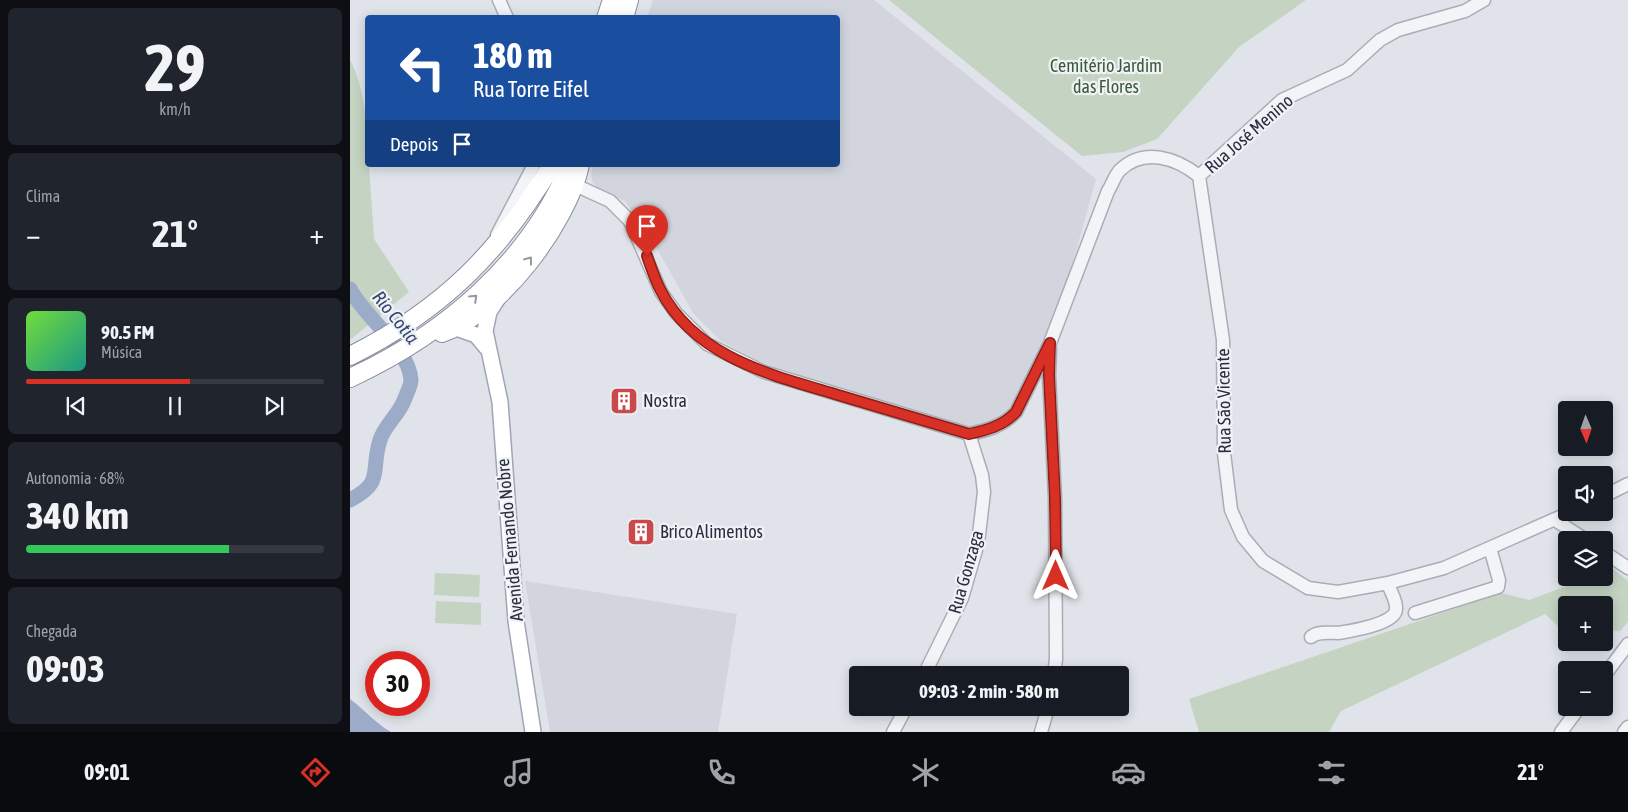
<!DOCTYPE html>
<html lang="pt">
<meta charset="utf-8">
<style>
body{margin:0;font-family:"Asap Condensed",sans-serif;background:#20242c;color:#f1f3f6;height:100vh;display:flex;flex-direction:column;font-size:19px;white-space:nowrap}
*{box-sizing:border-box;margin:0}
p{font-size:16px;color:#9ea1a6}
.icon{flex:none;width:28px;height:28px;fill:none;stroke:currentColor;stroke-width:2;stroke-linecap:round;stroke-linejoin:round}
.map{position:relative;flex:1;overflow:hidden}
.panel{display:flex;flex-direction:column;gap:8px;padding:8px;background:#0d0f14;width:350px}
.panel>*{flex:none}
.banner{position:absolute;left:15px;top:15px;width:475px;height:152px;border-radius:5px;box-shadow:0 2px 12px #0003;background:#1a4fa0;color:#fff;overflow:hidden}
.needle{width:32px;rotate:178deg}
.buttons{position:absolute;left:1208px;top:401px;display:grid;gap:10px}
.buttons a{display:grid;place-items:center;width:55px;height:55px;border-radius:5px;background:#171b24;box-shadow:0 2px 12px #0003;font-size:25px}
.speed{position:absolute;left:15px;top:651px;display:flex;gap:10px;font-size:25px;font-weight:700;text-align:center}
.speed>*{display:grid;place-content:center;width:65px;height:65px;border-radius:50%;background:#171b24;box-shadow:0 2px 12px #0003;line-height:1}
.speed .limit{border:8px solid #d22;background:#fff;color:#111}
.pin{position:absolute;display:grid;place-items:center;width:42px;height:42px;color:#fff;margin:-51px -21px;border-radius:50% 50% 50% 0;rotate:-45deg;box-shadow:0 0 5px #0007}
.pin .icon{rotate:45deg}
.me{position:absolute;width:55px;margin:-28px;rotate:0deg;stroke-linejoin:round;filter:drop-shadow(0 0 4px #0008)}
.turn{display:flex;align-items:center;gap:18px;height:105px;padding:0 25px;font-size:22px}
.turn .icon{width:65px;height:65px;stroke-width:2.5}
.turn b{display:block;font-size:35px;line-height:42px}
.then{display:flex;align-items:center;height:48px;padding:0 25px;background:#0003;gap:10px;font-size:19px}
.big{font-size:38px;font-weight:700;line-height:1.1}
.panel .widget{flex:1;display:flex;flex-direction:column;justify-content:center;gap:8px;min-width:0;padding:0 18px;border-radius:8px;background:#20242c}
.panel .dial{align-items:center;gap:0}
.dial b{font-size:65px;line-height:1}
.song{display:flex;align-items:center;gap:15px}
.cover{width:60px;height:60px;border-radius:8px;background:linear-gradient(135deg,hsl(100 70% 55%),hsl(170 70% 35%))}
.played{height:5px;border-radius:2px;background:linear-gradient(90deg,#d93025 55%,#363941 55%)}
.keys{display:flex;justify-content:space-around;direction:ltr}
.heat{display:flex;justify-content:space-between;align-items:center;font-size:28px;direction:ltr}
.charge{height:8px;border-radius:4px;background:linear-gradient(90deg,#34c759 68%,#363941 0)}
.trip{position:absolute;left:499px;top:666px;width:280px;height:50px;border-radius:5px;background:#171b24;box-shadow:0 2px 12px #0003;font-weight:700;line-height:50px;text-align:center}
.tab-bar{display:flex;height:80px;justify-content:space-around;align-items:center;background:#090b0e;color:#9ea1a6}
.tab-bar .icon{width:35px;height:35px}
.tab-bar .current{color:#d93025}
.tab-bar b{font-size:22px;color:#f1f3f6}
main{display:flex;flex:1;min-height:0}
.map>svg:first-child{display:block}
</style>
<main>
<section class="panel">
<div class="widget dial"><b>29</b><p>km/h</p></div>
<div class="widget"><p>Clima</p>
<div class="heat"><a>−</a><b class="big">21°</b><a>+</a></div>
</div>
<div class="widget">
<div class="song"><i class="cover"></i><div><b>90.5 FM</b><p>Música</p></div></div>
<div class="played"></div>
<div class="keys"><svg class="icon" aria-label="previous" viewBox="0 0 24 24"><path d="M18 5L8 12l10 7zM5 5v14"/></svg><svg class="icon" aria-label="pause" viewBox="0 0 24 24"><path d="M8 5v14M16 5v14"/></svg><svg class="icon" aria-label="next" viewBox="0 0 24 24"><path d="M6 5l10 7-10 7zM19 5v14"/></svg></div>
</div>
<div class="widget"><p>Autonomia · 68%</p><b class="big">340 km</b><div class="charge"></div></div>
<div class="widget"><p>Chegada</p><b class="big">09:03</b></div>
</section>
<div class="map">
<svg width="1278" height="732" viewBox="0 0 1278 732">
<rect width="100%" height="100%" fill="#e0e3e9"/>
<path fill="#d3d5de" d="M 303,0 L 524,0 L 746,179 L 712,302 L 663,408 L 643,423 L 619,426 L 489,391 L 409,361 L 371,341 L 343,313 L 300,236 L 275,201 L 249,190 L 242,181 L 241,173 L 244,165 L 488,165 L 488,18 L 297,17 Z
M 175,581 L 387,614 L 368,732 L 200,732 Z"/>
<path fill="#c4d3c2" d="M 539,0 L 956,0 L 889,47 L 807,139 L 773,152 L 732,156 Z
M 0,60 C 16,89 18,133 18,165 L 19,165 L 24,239 L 59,292 L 0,340 Z
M 1262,568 L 1278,581 L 1278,622 L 1270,631 L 1254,630 L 1254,605 L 1216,605 L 1216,627 L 1208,626 L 1195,614 L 991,711 L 979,732 L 849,732 L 839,699 L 1151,593 L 1179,600 L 1238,578 L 1254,578 L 1254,571 Z
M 85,573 L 130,575 L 129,597 L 84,595 Z
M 86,601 L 131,603 L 131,625 L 85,623 Z"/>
<path fill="#9cacc8" d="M 0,699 C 15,710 25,723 41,732 L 0,732 Z"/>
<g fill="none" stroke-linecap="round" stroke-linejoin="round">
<path stroke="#9cacc8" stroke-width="15" d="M 0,289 C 15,318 59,348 61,380 C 61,385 57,393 55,398 C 50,414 35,424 30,440 C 20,471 35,482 0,500"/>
<defs>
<path id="minor" d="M 149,0 L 157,18
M 849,176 L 932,100 L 997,70 L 1030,40 L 1048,30 L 1115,11 L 1134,0
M 225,185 L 260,201 L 280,221 L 311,292 L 326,313 L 357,344 L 414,372 L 619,434 C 638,430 653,426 666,412 L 700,343 L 758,191 C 762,185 765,175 770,170 C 794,147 826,158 849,176 L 873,340 L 874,453 L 881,510 L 893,537 L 913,561 L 958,588 L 988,592 L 1038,583 L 1094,568 L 1221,512
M 147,235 L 184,165
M 700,348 L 699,375 L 705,498 L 706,659 L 704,675
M 1254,496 L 1278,484
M 1205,520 L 1236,540
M 1254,552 L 1278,568
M 1065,613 L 1148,587 L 1149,580 L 1140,548
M 961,637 C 968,631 979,633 988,633 C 1001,631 1046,624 1046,609 C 1047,601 1040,591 1038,583
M 574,675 L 612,598 L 628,543 L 634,492 L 632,475 L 619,434
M 1254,676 L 1278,644
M 543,732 L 556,708
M 691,732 L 698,708
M 1211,732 L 1229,708
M 1274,732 L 1278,727"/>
<path id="major" d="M 148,298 L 139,312 L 135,331 L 150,402 L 166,621 L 183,732
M 106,328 L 126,335 L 137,348"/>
<path id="highway" d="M 256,18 L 262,0
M 274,18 L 279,0
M 92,333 C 150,313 217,224 230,165
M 0,356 C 92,310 149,253 202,165
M 0,378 C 95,334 179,263 220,165"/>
</defs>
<use href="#minor" stroke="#a9adb6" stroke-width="15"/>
<use href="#major" stroke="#a0a5b4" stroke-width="18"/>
<use href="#highway" stroke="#888e9f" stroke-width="20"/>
<use href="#minor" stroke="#f3f4f7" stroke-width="12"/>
<use href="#major" stroke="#fff" stroke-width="15"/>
<use href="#highway" stroke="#fff" stroke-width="18"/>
</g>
<defs><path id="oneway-chevron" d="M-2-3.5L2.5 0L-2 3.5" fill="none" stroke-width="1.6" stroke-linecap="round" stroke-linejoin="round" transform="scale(1.25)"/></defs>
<g stroke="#9497a0">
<use href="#oneway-chevron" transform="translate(179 260) rotate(-53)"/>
<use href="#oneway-chevron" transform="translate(124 298) rotate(-44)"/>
</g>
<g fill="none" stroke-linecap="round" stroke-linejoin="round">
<defs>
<path id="route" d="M 297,256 C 301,267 305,280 311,291 C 346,358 422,375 488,395 C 532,408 575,421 619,434 C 637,430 653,426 666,412 L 700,343 L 699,375 L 705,498 L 706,576"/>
</defs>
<use href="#route" stroke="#8d1f18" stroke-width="12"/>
<use href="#route" stroke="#d93025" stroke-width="9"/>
</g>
<defs>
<symbol id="building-square" viewBox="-11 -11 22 22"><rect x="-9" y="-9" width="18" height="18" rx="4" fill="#ca494b" stroke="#f0f2f6"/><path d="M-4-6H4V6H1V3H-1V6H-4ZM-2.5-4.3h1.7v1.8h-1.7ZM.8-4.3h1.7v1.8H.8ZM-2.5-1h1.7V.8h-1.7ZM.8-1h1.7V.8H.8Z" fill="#fff"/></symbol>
</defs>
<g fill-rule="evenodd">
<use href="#building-square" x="258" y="385" width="32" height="32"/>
<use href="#building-square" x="275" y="516" width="32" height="32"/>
</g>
<g text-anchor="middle" stroke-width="4.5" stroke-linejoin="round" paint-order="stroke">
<g font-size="18" fill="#395b37" stroke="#f0f2f6">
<text x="756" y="72">Cemitério Jardim<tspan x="756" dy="21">das Flores</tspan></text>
</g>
<g font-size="18" fill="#292f40" stroke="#f0f2f6">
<text transform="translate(899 134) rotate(-41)" y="6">Rua José Menino</text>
<text transform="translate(874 401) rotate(-91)" y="6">Rua São Vicente</text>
<text transform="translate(160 540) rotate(-95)" y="6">Avenida Fernando Nobre</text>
<text transform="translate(616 572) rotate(-74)" y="6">Rua Gonzaga</text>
</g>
<g font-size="18" fill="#292f40" stroke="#f0f2f6" text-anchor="start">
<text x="293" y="407">Nostra</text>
<text x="310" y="538">Brico Alimentos</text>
</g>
<g font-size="19" font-style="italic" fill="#354873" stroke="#f0f2f6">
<text transform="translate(46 317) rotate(51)" y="7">Rio Cotia</text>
</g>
</g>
</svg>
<div class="buttons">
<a><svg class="needle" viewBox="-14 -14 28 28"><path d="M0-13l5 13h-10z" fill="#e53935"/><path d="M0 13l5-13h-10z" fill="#9ea1a6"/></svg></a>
<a><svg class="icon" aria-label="sound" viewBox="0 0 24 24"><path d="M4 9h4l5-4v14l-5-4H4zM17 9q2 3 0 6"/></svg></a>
<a><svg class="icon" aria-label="layers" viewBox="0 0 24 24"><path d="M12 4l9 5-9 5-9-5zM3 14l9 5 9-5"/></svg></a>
<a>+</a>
<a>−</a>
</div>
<div class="speed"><div class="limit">30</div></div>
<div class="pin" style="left:297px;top:256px;background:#d93025"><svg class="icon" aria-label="arrive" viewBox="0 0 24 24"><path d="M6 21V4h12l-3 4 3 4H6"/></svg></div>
<svg class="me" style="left:706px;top:576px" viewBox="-20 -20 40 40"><path d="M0-17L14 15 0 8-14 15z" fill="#d93025" stroke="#fff" stroke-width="4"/></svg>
<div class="trip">09:03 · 2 min · 580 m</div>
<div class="banner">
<div class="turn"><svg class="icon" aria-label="left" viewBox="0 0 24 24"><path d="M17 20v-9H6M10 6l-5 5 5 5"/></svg><div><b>180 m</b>Rua Torre Eifel</div></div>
<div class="then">Depois<svg class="icon" aria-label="arrive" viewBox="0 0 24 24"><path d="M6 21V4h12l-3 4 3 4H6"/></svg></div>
</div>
</div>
</main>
<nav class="tab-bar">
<b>09:01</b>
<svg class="icon current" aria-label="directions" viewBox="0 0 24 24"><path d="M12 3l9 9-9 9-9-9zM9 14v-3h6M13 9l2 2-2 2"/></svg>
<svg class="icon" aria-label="music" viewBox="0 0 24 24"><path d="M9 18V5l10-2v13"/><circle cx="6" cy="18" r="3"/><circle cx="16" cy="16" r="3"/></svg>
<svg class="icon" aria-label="phone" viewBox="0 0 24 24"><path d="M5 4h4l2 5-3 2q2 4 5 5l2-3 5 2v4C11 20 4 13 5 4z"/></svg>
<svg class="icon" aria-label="climate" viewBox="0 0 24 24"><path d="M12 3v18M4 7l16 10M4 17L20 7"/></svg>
<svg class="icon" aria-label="car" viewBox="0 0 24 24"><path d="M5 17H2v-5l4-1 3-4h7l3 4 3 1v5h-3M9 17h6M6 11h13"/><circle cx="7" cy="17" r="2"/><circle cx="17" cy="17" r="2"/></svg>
<svg class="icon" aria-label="filters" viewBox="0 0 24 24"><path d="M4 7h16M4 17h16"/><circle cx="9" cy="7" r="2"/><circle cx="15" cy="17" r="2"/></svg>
<b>21°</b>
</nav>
